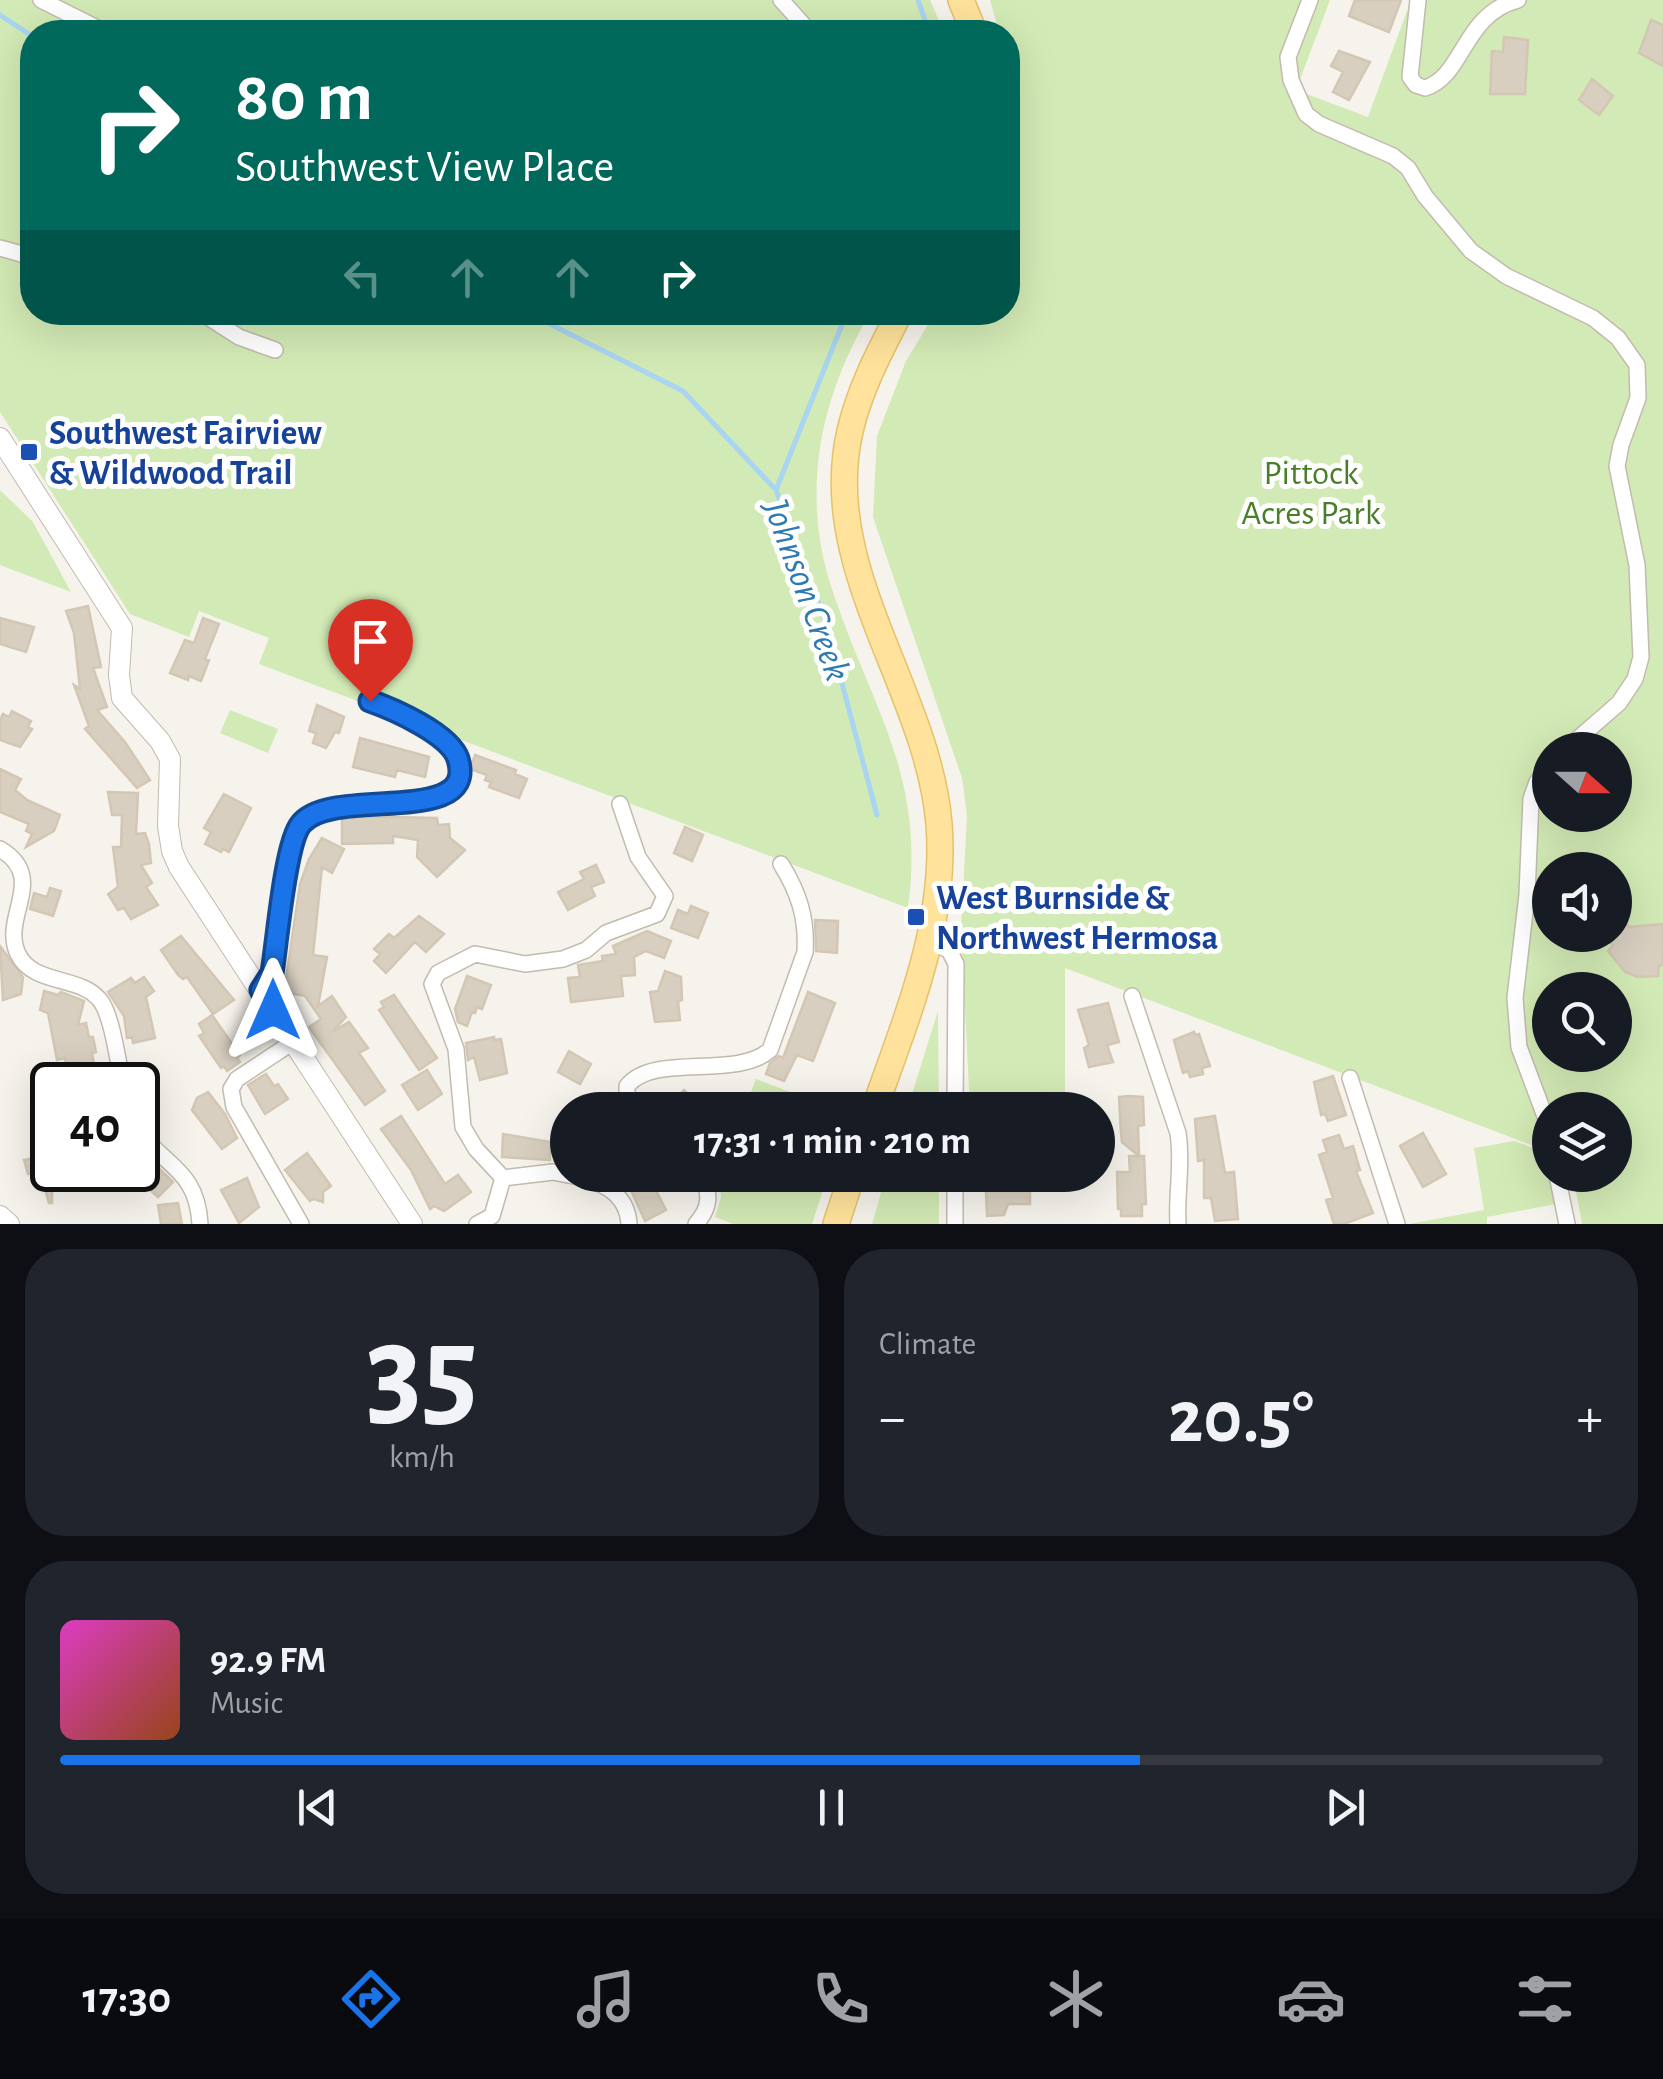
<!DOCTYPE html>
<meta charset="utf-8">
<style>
body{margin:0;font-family:"Alegreya Sans",sans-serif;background:#20242c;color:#f1f3f6;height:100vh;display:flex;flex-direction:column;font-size:38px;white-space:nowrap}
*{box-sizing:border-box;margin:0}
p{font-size:32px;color:#9ea1a6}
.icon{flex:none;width:55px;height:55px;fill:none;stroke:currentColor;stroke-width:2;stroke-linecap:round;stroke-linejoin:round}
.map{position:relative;height:1224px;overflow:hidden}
.drawer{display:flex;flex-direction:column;gap:25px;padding:25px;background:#0d0f14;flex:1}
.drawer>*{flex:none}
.banner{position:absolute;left:20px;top:20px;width:1000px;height:305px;border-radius:40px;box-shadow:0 10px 40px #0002;background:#00695c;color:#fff;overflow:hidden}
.needle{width:65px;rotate:111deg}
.fabs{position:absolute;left:1532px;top:732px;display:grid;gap:20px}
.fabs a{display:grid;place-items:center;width:100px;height:100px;border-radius:50%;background:#171b24;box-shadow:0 10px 40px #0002;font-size:50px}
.speed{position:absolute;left:30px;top:1062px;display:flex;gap:20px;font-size:50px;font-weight:700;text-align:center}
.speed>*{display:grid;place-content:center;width:130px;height:130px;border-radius:50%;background:#171b24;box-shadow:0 10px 40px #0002;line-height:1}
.speed .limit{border:5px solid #111;border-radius:15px;background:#fff;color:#111}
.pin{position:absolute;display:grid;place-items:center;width:85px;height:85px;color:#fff;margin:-102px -42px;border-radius:50% 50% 50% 0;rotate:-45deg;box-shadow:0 0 10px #0007}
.pin .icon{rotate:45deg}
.me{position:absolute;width:110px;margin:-55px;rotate:0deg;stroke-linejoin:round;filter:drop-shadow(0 0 8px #0008)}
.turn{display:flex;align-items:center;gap:35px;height:210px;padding:0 50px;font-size:45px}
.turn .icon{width:130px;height:130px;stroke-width:2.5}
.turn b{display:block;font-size:70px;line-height:85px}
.lanes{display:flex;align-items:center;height:95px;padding:0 50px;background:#0003;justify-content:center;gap:50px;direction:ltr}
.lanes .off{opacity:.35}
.big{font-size:75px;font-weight:600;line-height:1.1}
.drawer .card{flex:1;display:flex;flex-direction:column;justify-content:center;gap:15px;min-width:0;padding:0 35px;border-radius:40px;background:#20242c}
.drawer .dial{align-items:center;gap:0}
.dial b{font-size:130px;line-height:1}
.song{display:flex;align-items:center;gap:30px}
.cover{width:120px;height:120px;border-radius:15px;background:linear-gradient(135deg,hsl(310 70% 55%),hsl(20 70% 35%))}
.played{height:10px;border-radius:5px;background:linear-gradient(90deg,#1a73e8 70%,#363941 70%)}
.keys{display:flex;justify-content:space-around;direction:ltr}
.heat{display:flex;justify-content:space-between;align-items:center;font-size:55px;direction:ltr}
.drawer .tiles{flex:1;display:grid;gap:25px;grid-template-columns:1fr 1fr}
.card:last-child{grid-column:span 2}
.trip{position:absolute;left:550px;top:1092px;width:565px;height:100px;border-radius:50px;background:#171b24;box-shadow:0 10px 40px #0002;font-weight:600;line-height:100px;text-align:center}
.dock{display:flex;height:160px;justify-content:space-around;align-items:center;background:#090b0e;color:#9ea1a6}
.dock .icon{width:70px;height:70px}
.dock .selected{color:#1a73e8}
.dock b{font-size:45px;color:#f1f3f6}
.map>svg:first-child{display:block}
</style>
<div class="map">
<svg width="1663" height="1224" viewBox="0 0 1663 1224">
<rect width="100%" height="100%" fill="#f6f3ec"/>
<path fill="#d2eab5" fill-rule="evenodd" d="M 0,0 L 930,0 L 944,32 L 32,32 L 32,312 L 870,313 C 820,398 800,493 832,589 C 871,708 926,774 908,908 L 259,664 L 269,638 L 199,611 L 189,637 L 130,614 L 0,412 Z
M 990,0 L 1330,0 L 1296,90 L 1368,117 L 1411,0 L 1663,0 L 1663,1224 L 1582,1224 L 1573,1175 L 1615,1175 L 1615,1110 L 1550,1110 L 1550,1152 L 1065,968 L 1065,1110 L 970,1110 L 961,929 L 967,816 L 962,778 L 873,517 L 877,436 L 906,361 L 935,313 L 1008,312 L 1008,104 L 1010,77 L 1008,32 L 999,32 ZM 1550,750 L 1615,750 L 1615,815 L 1550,815 ZM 1550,870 L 1615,870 L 1615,935 L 1550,935 ZM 1550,990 L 1615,990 L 1615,1055 L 1550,1055 Z
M 0,490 L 33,522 L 71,592 L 0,565 Z
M 230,710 L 278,729 L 268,753 L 220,733 Z
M 938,1011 L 939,1110 L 907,1110 Z
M 756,1079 L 838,1110 L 744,1110 Z
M 1514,1141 L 1547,1153 L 1556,1204 L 1487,1217 L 1487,1224 L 1409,1224 L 1484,1210 L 1474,1148 Z
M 719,1175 L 828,1175 L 812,1224 L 733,1224 L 715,1217 L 721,1197 Z
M 886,1175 L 939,1175 L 939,1224 L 872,1224 Z
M 974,1175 L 1065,1175 L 1065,1184 L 974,1185 Z"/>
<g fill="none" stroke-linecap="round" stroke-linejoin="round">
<path stroke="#a9d4f2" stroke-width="5" d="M 918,0 L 929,32
M 0,15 L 32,36
M 526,312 L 683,391 L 776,490 L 826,623 L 877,815
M 776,490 L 847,312"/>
</g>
<path fill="#d8cfc1" stroke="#d3c7b4" stroke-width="2.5" d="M 1355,0 L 1401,0 L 1389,32 L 1349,16 Z
M 1651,20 L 1663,25 L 1663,66 L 1639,53 Z
M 1504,37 L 1528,40 L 1525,94 L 1490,94 L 1492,51 L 1503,52 Z
M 1339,51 L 1370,62 L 1349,100 L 1333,92 L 1343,72 L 1331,66 Z
M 1592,79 L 1613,96 L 1599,115 L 1579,100 Z
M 88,606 L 101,667 L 93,668 L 107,707 L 97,710 L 125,742 L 150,780 L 137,788 L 85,729 L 89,726 L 74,685 L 80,689 L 74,633 L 66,611 Z
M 0,618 L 34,627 L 26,652 L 0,644 Z
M 203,618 L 219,624 L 205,659 L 209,660 L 201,681 L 189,676 L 188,680 L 170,673 L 185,640 L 194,643 Z
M 317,705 L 344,717 L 339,733 L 335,732 L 326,748 L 313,743 L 316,733 L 309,731 Z
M 12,711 L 31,721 L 28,727 L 32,729 L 20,747 L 0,740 L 0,721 L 3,714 L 9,717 Z
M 360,738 L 429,757 L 425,777 L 397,770 L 395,777 L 353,767 Z
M 475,755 L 516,770 L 515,774 L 527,779 L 519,798 L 489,787 L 491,782 L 485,780 L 487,775 L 470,769 Z
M 0,769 L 21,779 L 15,790 L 27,800 L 60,815 L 54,831 L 26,847 L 32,834 L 26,831 L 29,824 L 0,812 Z
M 108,792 L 138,793 L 136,834 L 145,833 L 149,844 L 151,863 L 141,865 L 152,883 L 146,887 L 158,905 L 131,919 L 124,908 L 118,910 L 108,894 L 118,887 L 113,847 L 121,847 L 122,815 L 112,815 Z
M 224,794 L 251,808 L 229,852 L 223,849 L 221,852 L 205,844 L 211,832 L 204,828 Z
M 342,816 L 437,818 L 438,825 L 449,824 L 450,838 L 465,850 L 437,877 L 417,857 L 418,840 L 393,836 L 393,843 L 342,844 Z
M 685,827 L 703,835 L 692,861 L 674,853 Z
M 322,838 L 344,849 L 332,873 L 322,867 L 313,955 L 327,957 L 318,1006 L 332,996 L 346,1017 L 332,1032 L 349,1022 L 368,1048 L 359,1053 L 385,1091 L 365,1105 L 309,1027 L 321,1019 L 305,996 L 284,992 L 300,884 L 309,859 Z
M 596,865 L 604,882 L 591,887 L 595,896 L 568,910 L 558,892 L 584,879 L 580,872 Z
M 50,888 L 61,891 L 53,916 L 30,909 L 34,893 L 47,897 Z
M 691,906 L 708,913 L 698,938 L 671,928 L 678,910 L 688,914 Z
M 1615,913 L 1630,927 L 1663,924 L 1663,965 L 1659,966 L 1658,976 L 1638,977 L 1625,972 L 1608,951 L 1613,945 L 1602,935 L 1615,935 Z
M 419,916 L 444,934 L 426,952 L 415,942 L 386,973 L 374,961 L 380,954 L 374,949 L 389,934 L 394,938 Z
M 815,920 L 838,921 L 837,953 L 816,951 Z
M 647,931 L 671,941 L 664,958 L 646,951 L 634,957 L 635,975 L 621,976 L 623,996 L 571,1002 L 568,978 L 580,977 L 578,965 L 603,961 L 602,956 L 616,954 L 613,946 Z
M 181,936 L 234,1000 L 213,1014 L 187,977 L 183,979 L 178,975 L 161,950 Z
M 0,946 L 23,977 L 21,994 L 3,1000 Z
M 665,971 L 681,977 L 682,1000 L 678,1001 L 680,1020 L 655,1022 L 650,992 L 658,991 Z
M 467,976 L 491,985 L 482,1009 L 477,1007 L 475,1013 L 472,1012 L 467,1026 L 458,1022 L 455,1009 Z
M 144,977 L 154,991 L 146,997 L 155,1038 L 133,1043 L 132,1037 L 127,1038 L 124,1016 L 108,992 L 131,978 L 135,983 Z
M 44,991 L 58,995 L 61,992 L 84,1001 L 78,1025 L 86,1023 L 89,1037 L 93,1037 L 96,1052 L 92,1053 L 96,1075 L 83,1078 L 84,1085 L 70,1085 L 65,1058 L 57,1060 L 48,1013 L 40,1010 Z
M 808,992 L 835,1003 L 813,1061 L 797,1055 L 784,1081 L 766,1074 L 770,1063 L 779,1056 L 783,1058 Z
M 394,995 L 437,1058 L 419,1070 L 379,1010 L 384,1007 L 381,1002 Z
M 1108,1003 L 1119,1042 L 1107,1045 L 1113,1062 L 1089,1067 L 1084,1048 L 1089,1045 L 1078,1010 Z
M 212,1015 L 240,1055 L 237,1058 L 240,1062 L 227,1071 L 224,1066 L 221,1068 L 199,1036 L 204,1033 L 199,1024 Z
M 1194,1032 L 1195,1035 L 1199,1034 L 1210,1066 L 1202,1068 L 1203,1074 L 1190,1077 L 1188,1071 L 1183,1073 L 1174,1040 Z
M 494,1037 L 494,1040 L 501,1039 L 507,1073 L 480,1080 L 474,1057 L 468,1060 L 466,1043 Z
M 569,1051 L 591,1064 L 580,1084 L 558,1072 Z
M 427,1070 L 442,1094 L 418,1110 L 402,1085 Z
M 266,1074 L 274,1086 L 278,1084 L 288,1099 L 265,1114 L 248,1085 Z
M 1333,1076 L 1346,1115 L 1328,1121 L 1325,1114 L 1321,1115 L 1314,1082 Z
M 684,1090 L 704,1110 L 679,1110 L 672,1103 Z
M 208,1092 L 225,1114 L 237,1138 L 222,1149 L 192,1110 L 197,1098 Z
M 1130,1096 L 1143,1097 L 1144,1125 L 1138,1126 L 1139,1156 L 1122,1142 L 1121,1134 L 1119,1097 Z
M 401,1116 L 445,1184 L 458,1175 L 471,1192 L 444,1211 L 434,1206 L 430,1209 L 411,1170 L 381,1129 Z
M 1215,1116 L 1225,1173 L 1234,1172 L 1238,1219 L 1215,1221 L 1211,1198 L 1204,1198 L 1204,1160 L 1198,1161 L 1195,1119 Z
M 1423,1133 L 1446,1174 L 1423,1187 L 1400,1146 Z
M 503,1134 L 550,1142 L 550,1160 L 502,1157 Z
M 1339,1135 L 1344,1149 L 1353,1146 L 1360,1170 L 1356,1171 L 1373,1213 L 1344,1224 L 1334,1224 L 1326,1200 L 1333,1198 L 1319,1155 L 1327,1152 L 1323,1140 Z
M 307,1153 L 331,1186 L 323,1192 L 323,1202 L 314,1199 L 310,1201 L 285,1170 Z
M 144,1154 L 173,1182 L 158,1197 L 137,1178 L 141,1175 L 138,1161 Z
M 52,1155 L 52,1170 L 56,1170 L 59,1180 L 52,1182 L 52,1203 L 49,1203 L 40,1171 L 28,1174 L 24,1160 Z
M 1129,1156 L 1144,1156 L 1146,1204 L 1142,1204 L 1142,1216 L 1121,1216 L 1121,1209 L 1118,1209 L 1117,1172 L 1130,1172 Z
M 624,1175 L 648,1175 L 666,1210 L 645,1221 Z
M 247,1178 L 259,1207 L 239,1223 L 221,1190 Z
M 986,1191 L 1030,1191 L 1030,1204 L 1008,1204 L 1004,1215 L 987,1216 Z
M 178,1203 L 182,1224 L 161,1224 L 158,1205 Z"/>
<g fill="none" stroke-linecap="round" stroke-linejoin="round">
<defs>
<path id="minor" d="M 41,0 L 105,32
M 781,0 L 810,32
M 1310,0 L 1288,57 L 1291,80 L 1306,114 L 1319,124 L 1393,156 L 1408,168 L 1425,196 L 1471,251 L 1506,276 L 1593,318 L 1618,338 L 1637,365 L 1638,398 L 1621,445 L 1617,466 L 1637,565 L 1641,657 L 1635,679 L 1619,703 L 1565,750
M 1418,0 L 1410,77 L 1416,85 L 1425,88 C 1464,76 1463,14 1518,0
M 0,248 L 32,257
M 200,312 L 239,337 L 275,350
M 1550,767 L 1537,782 L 1531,799 L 1527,895 L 1515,998 L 1519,1047 L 1546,1119 L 1550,1140
M 0,849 C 49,878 0,917 18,954 C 34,987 83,974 102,1003 C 113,1021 118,1063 123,1085
M 929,942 L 949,950 L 956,964 L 955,1110
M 261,990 L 272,973 L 293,837 C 303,817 317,810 338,805 C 366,804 412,808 438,799 C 449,795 454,786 457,776 C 468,741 396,710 370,701
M 1132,996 L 1178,1133 C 1183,1164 1176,1193 1178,1224
M 293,1042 L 237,1079 L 231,1089 L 234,1107 L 301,1224
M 1350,1078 L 1397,1224
M 638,1110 L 627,1096 L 627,1086 C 654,1052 736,1080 770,1050 L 805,952 C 807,918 799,893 781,864
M 138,1129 C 164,1167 197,1169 200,1224
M 568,1175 L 553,1172 L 503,1178 L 476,1149 L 463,1127 L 456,1049 L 432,984 L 438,973 L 475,954 L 525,964 L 563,959 L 586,950 L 606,933 L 657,914 L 665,896 L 638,857 L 620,804
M 569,1175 C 598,1180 627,1191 629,1224
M 955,1175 L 955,1224
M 1557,1175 L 1567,1224
M 477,1224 L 492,1216 L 503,1178
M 696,1224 C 710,1208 711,1195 702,1175"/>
<path id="tertiary" d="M 0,438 L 122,628 L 119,675 L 122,698 L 160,741 L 170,759 L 168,826 L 172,851 L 179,867 L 412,1224
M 0,1216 L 9,1224"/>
<path id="primary" d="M 961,0 L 974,32
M 874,1110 C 906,1018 947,924 939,824 C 928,690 818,569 850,431 C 860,388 880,351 900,312
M 836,1224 L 852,1175"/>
</defs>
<use href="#minor" stroke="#c2bbae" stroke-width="18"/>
<use href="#tertiary" stroke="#c2bbae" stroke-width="22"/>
<use href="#primary" stroke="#e6c16a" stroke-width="28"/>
<use href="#minor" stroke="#fff" stroke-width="15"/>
<use href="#tertiary" stroke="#fff" stroke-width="20"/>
<use href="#primary" stroke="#ffe39c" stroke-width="25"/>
</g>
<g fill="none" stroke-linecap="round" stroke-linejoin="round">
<defs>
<path id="route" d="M 273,1010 L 261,990 L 272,973 C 277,943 285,843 301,824 C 332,785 479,828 458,759 C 450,734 393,709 370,701"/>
</defs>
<use href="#route" stroke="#114b97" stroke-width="25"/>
<use href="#route" stroke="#1a73e8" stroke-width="18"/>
</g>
<g fill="#1a4fb4" stroke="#fff" stroke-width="4">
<rect x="19" y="442" width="20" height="20" rx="5"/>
<rect x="906" y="907" width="20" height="20" rx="5"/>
</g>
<g text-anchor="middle" stroke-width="10" stroke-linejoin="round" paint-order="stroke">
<g font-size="35" font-weight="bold" fill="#164399" stroke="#fff" text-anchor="start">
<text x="49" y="444">Southwest Fairview<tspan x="49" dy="40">&amp; Wildwood Trail</tspan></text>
<text x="936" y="909">West Burnside &amp;<tspan x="936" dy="40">Northwest Hermosa</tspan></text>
</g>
<g font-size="35" fill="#4a7f2a" stroke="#fff">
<text x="1311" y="484">Pittock<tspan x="1311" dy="40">Acres Park</tspan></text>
</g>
<g font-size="38" font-style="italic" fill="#2e7ab2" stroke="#fff">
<text transform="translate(808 590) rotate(70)" y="13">Johnson Creek</text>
</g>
</g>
</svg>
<div class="fabs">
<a><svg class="needle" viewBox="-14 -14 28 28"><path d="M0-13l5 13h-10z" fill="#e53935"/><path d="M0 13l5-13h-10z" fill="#9ea1a6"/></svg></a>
<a><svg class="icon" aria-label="sound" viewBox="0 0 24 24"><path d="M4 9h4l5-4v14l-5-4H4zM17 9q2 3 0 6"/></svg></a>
<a><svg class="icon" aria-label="search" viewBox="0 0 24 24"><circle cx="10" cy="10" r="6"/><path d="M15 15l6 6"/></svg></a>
<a><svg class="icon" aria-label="layers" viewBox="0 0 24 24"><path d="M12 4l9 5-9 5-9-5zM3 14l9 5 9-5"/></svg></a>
</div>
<div class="speed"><div class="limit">40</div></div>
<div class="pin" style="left:370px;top:701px;background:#d93025"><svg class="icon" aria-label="arrive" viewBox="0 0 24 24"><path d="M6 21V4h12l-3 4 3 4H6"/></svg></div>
<svg class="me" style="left:273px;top:1010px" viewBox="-20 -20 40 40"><path d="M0-17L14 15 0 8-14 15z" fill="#1a73e8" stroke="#fff" stroke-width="4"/></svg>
<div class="trip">17:31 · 1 min · 210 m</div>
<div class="banner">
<div class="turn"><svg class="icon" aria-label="right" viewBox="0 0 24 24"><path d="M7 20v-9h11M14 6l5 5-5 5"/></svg><div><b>80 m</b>Southwest View Place</div></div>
<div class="lanes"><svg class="icon off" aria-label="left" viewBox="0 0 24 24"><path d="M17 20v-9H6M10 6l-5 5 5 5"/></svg><svg class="icon off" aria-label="ahead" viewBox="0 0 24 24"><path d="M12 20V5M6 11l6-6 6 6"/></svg><svg class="icon off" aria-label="ahead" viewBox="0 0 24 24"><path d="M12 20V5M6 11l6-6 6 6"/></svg><svg class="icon" aria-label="right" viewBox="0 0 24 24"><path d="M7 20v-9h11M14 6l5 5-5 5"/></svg></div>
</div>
</div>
<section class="drawer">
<div class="tiles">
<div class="card dial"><b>35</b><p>km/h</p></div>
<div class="card"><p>Climate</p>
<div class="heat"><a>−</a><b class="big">20.5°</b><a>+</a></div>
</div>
<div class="card">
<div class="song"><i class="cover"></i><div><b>92.9 FM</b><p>Music</p></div></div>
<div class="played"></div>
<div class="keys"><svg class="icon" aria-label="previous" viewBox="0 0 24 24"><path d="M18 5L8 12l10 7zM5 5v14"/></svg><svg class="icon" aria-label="pause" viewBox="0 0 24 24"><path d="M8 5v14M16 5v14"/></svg><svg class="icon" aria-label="next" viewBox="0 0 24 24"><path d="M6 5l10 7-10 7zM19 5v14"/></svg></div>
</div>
</div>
</section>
<nav class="dock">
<b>17:30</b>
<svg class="icon selected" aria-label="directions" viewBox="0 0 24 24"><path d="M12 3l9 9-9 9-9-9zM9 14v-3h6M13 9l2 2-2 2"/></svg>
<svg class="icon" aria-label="music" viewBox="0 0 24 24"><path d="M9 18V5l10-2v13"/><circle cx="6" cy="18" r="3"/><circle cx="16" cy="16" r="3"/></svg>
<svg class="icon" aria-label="phone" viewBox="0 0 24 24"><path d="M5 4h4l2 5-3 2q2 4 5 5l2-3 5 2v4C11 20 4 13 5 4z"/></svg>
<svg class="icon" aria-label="climate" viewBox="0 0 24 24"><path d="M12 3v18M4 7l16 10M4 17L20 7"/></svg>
<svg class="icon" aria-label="car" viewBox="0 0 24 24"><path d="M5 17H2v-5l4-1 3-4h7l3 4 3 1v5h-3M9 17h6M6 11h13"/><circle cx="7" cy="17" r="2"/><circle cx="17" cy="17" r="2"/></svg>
<svg class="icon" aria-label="filters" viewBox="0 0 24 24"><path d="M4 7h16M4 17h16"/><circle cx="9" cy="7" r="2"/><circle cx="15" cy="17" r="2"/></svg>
</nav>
